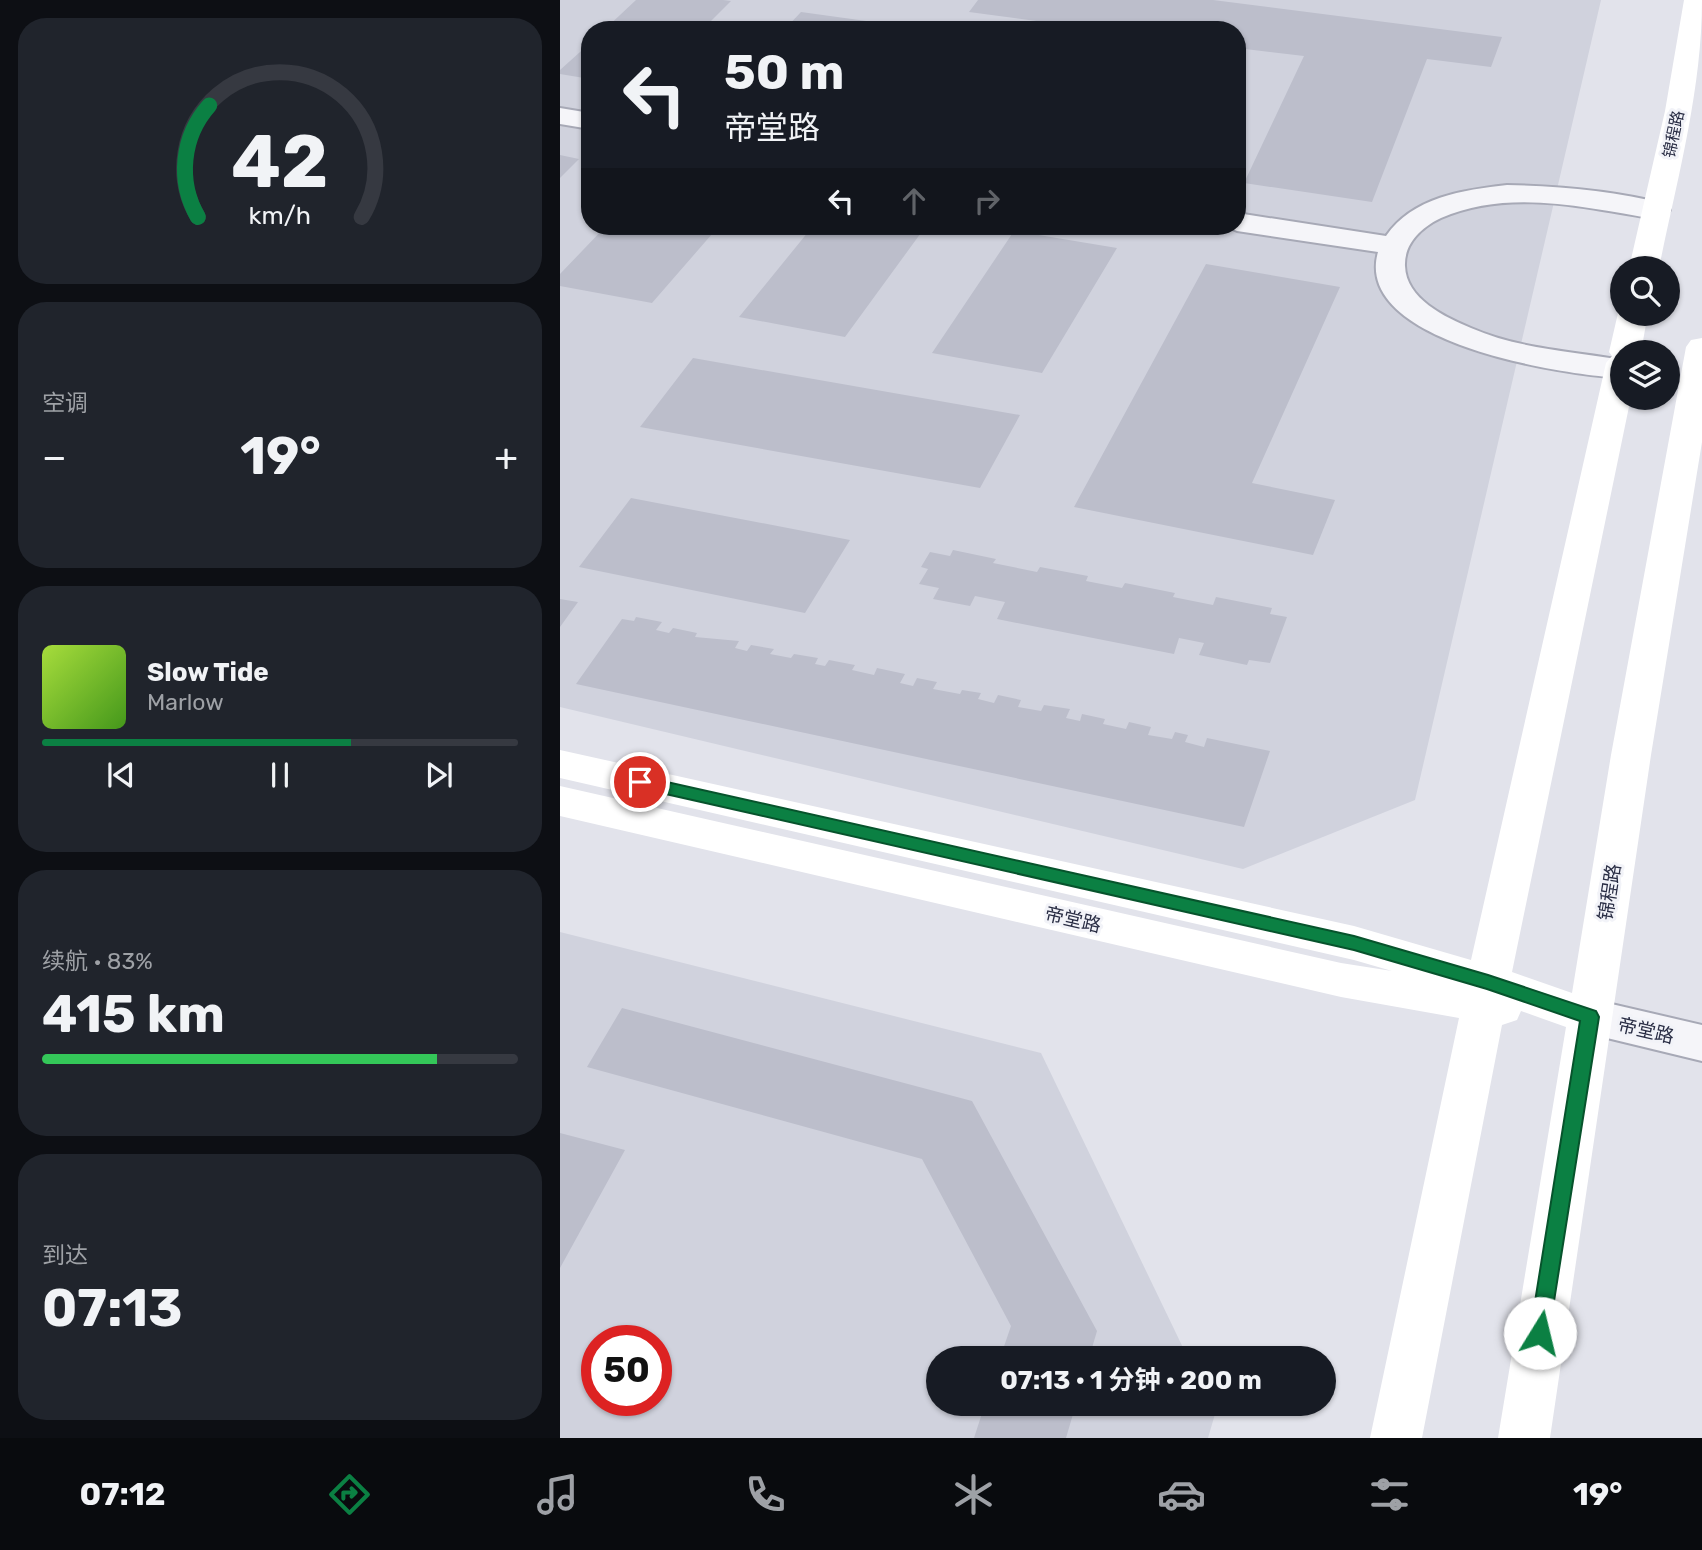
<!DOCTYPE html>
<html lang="zh">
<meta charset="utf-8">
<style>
body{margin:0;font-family:Rubik,"Noto Sans SC",sans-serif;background:#20242c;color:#f1f3f6;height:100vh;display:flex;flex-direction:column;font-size:26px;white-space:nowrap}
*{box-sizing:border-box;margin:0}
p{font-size:23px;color:#9ea1a6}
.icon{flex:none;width:38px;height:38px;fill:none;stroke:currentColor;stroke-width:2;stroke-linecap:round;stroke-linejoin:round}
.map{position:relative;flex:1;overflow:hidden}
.side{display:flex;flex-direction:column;gap:18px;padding:18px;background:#0d0f14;width:560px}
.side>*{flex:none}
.top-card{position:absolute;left:21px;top:21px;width:665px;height:214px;border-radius:28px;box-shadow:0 2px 5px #0004;background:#171b24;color:#f1f3f6;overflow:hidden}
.tools{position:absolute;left:1050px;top:256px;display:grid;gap:14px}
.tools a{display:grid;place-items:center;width:70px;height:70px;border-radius:50%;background:#171b24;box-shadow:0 2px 5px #0004;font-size:35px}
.speed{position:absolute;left:21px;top:1325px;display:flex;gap:14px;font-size:35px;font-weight:700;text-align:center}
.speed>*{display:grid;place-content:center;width:91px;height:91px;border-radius:50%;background:#171b24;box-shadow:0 2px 5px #0004;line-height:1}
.speed .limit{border:10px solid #d22;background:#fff;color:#111}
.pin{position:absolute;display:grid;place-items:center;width:60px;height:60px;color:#fff;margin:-30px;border:4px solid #fff;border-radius:50%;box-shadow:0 2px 7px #0007}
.me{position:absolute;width:77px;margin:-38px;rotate:9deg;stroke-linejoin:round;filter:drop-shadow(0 0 5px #0008)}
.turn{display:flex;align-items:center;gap:24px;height:147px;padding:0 28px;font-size:32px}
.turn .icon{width:91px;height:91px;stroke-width:2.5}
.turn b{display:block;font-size:49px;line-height:60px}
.lanes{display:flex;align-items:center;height:66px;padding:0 28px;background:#0003;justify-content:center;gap:35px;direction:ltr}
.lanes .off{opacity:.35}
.big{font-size:52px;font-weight:700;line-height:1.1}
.side .card{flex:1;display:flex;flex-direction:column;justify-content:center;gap:10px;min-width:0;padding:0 24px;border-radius:28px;background:#20242c}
.side .dial{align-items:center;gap:0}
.dial svg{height:182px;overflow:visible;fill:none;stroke:#363941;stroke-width:7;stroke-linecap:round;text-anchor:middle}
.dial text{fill:#f1f3f6;stroke:none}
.song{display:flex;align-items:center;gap:21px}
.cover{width:84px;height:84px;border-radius:10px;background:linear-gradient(135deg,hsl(80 70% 55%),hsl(100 70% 35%))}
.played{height:7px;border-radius:4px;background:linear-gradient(90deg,#0b8043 65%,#363941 65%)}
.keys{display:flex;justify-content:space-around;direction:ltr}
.heat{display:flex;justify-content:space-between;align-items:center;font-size:38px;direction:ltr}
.charge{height:10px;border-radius:5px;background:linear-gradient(90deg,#34c759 83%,#363941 0)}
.trip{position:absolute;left:366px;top:1346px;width:410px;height:70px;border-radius:35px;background:#171b24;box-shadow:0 2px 5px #0004;font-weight:700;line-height:70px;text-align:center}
.dock{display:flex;height:112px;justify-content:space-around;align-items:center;background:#090b0e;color:#9ea1a6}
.dock .icon{width:49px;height:49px}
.dock .on{color:#0b8043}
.dock b{font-size:32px;color:#f1f3f6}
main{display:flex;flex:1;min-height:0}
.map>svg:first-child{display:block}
</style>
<main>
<section class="side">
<div class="card dial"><svg viewBox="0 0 100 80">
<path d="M14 69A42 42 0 1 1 86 69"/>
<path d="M14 69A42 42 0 0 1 19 20" stroke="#0b8043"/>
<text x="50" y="56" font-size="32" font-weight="700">42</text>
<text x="50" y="72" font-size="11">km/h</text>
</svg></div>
<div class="card"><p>空调</p>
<div class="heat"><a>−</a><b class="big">19°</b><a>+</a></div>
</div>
<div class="card">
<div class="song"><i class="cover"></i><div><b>Slow Tide</b><p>Marlow</p></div></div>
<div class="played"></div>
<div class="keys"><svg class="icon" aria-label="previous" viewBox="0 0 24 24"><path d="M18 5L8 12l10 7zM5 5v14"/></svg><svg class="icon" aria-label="pause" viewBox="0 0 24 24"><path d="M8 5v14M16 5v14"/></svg><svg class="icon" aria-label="next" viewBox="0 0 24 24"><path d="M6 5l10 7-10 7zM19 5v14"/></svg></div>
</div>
<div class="card"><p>续航 · 83%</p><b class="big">415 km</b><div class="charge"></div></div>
<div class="card"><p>到达</p><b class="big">07:13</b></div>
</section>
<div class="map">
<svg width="1142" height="1438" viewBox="0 0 1142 1438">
<rect width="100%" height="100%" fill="#e2e3eb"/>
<path fill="#d0d2dd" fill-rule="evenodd" d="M 0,0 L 1041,0 L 855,800 L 683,869 L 0,707 ZM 30,30 L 677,30 L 677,226 L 30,226 Z
M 0,932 L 481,1053 L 628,1358 L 378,1358 L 378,1404 L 650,1404 L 655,1414 L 648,1438 L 0,1438 ZM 37,1340 L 96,1340 L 96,1400 L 37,1400 Z"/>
<path fill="#bcbecb" d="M 76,0 L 163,0 L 171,1 L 142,30 L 44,30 Z
M 418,0 L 653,0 L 942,37 L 931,67 L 867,59 L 812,202 L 684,183 L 744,56 L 677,48 L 677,30 L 543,30 L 409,12 Z
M 241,12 L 328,24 L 323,30 L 224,30 Z
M 30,43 L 30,79 L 0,74 L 0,70 Z
M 0,155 L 19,159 L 0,178 Z
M 46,226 L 159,226 L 92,303 L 0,286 L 0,274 Z
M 253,226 L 366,226 L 285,337 L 179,317 Z
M 454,231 L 557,248 L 482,373 L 372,353 Z
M 646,264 L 780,287 L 692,483 L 775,500 L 753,555 L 514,507 Z
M 133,358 L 460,415 L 420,488 L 80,427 Z
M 71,498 L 290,540 L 245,613 L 19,567 Z
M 393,550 L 436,559 L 433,563 L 477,572 L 480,567 L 528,576 L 526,581 L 562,588 L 565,583 L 615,593 L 613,597 L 653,605 L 656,597 L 712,608 L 710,614 L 727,617 L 710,663 L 689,660 L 687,665 L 639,655 L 644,643 L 619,638 L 614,654 L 437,619 L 445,602 L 415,596 L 410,606 L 373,599 L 379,588 L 359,584 L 368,569 L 361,567 L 370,552 L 390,556 Z
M 0,599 L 18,602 L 0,627 Z
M 76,617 L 102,622 L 96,630 L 109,633 L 113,628 L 137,633 L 135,637 L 179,641 L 175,648 L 187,651 L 191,645 L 214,649 L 210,654 L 231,658 L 234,654 L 258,658 L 255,664 L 265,666 L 269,660 L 295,665 L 292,670 L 314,675 L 317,668 L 345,674 L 340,683 L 353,686 L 357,678 L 377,682 L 373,689 L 400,694 L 402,690 L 421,693 L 418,699 L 434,703 L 438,695 L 461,700 L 458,707 L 481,711 L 484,705 L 510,709 L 506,718 L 520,721 L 522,714 L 545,719 L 543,724 L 566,729 L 569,722 L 591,727 L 588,735 L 612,739 L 615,732 L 628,735 L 625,742 L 644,747 L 647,738 L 710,751 L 684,827 L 16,684 L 62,619 L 74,621 Z
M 62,1008 L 412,1101 L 537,1331 L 529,1358 L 440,1358 L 451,1326 L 362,1159 L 27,1067 Z
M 0,1133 L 65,1150 L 0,1268 Z
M 425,1404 L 516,1404 L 506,1438 L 414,1438 Z"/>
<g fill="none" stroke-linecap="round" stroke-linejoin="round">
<defs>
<path id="street" d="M 0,108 L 30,113 L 30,129 L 0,124 Z
M 947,185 C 1000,186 1055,191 1106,204 L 1110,210 L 1106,216 L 1096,219 C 1026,208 949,188 881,218 C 862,227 844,243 845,266 C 846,299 885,317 911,328 C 959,349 1012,351 1062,360 L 1062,378 C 1005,375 792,343 818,252 L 677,231 L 665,226 L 677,226 L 677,213 L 826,236 C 853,197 903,190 947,185 Z
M 1030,999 L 1142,1025 L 1142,1061 L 1014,1030 L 1008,1017 L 1014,1004 Z"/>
</defs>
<use href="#street" stroke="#a7a9b6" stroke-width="4"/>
<use href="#street" fill="#f5f5f9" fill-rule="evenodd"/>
<path fill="#fff" fill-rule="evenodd" d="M 1124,0 L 1142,0 C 1142,90 1117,180 1099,268 L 1069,268 L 1105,111 Z
M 1062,307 L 1062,313 L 1088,313 L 1081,352 L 1062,352 L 1062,397 L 1071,397 L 952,972 L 1012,993 L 1051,755 L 1126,347 L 1131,340 L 1142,338 L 1142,442 L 1091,755 L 990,1438 L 938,1438 L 1006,1027 L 961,1011 L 957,1020 L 942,1025 L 862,1438 L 810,1438 L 899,1018 L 781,997 L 0,816 L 0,786 L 781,963 L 832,971 L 794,960 L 0,778 L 0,750 L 794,926 L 911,960 L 1046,363 L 1052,356 L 1049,352 L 1058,313 Z"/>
</g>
<path fill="#0b8043" stroke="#07532c" stroke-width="2" d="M 80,776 L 794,936 L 928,975 L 1036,1011 L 1039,1017 L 988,1339 L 980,1342 L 973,1339 L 970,1333 L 1020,1021 L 927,989 L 794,950 L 75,787 L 72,782 Z"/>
<g text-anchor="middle" stroke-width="6" stroke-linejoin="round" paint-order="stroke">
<g font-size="16" fill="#292d44" stroke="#f2f3f8">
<text transform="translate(1113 134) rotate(-78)" y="6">锦程路</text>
</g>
<g font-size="19" fill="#292d44" stroke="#f2f3f8">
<text transform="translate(1049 892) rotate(-81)" y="7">锦程路</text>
<text transform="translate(513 919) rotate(13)" y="7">帝堂路</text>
<text transform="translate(1086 1030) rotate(13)" y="7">帝堂路</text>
</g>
</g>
</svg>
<div class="tools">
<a><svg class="icon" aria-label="search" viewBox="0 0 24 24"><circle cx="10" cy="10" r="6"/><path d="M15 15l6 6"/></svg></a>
<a><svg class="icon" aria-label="layers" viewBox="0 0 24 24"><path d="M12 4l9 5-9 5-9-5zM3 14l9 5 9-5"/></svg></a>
</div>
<div class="speed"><div class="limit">50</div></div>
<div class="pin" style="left:80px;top:782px;background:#d93025"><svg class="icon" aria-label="arrive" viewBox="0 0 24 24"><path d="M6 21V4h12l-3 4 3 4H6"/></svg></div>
<svg class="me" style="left:980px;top:1333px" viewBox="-20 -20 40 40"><circle r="19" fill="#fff"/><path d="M0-13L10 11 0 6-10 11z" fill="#0b8043"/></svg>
<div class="trip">07:13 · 1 分钟 · 200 m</div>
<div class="top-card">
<div class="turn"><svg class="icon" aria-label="left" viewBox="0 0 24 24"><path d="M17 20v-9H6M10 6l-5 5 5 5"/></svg><div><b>50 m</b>帝堂路</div></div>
<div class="lanes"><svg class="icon" aria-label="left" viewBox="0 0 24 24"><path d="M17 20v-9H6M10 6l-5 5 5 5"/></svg><svg class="icon off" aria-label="ahead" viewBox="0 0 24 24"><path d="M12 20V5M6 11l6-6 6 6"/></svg><svg class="icon off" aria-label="right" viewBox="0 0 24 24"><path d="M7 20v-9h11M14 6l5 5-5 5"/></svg></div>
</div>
</div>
</main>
<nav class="dock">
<b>07:12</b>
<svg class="icon on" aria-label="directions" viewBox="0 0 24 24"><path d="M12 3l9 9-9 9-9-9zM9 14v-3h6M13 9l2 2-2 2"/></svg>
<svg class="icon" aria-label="music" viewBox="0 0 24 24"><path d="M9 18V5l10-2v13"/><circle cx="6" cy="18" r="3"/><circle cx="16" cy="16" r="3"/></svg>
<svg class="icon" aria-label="phone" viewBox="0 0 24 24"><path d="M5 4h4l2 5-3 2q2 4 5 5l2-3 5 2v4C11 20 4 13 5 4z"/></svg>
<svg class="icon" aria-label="climate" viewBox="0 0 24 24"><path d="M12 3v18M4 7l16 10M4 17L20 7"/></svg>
<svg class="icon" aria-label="car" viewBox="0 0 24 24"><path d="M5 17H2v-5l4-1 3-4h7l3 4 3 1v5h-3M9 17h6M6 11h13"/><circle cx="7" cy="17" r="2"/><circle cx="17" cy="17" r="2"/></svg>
<svg class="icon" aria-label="filters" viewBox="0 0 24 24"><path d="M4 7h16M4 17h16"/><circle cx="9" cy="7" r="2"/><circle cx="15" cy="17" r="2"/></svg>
<b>19°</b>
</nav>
